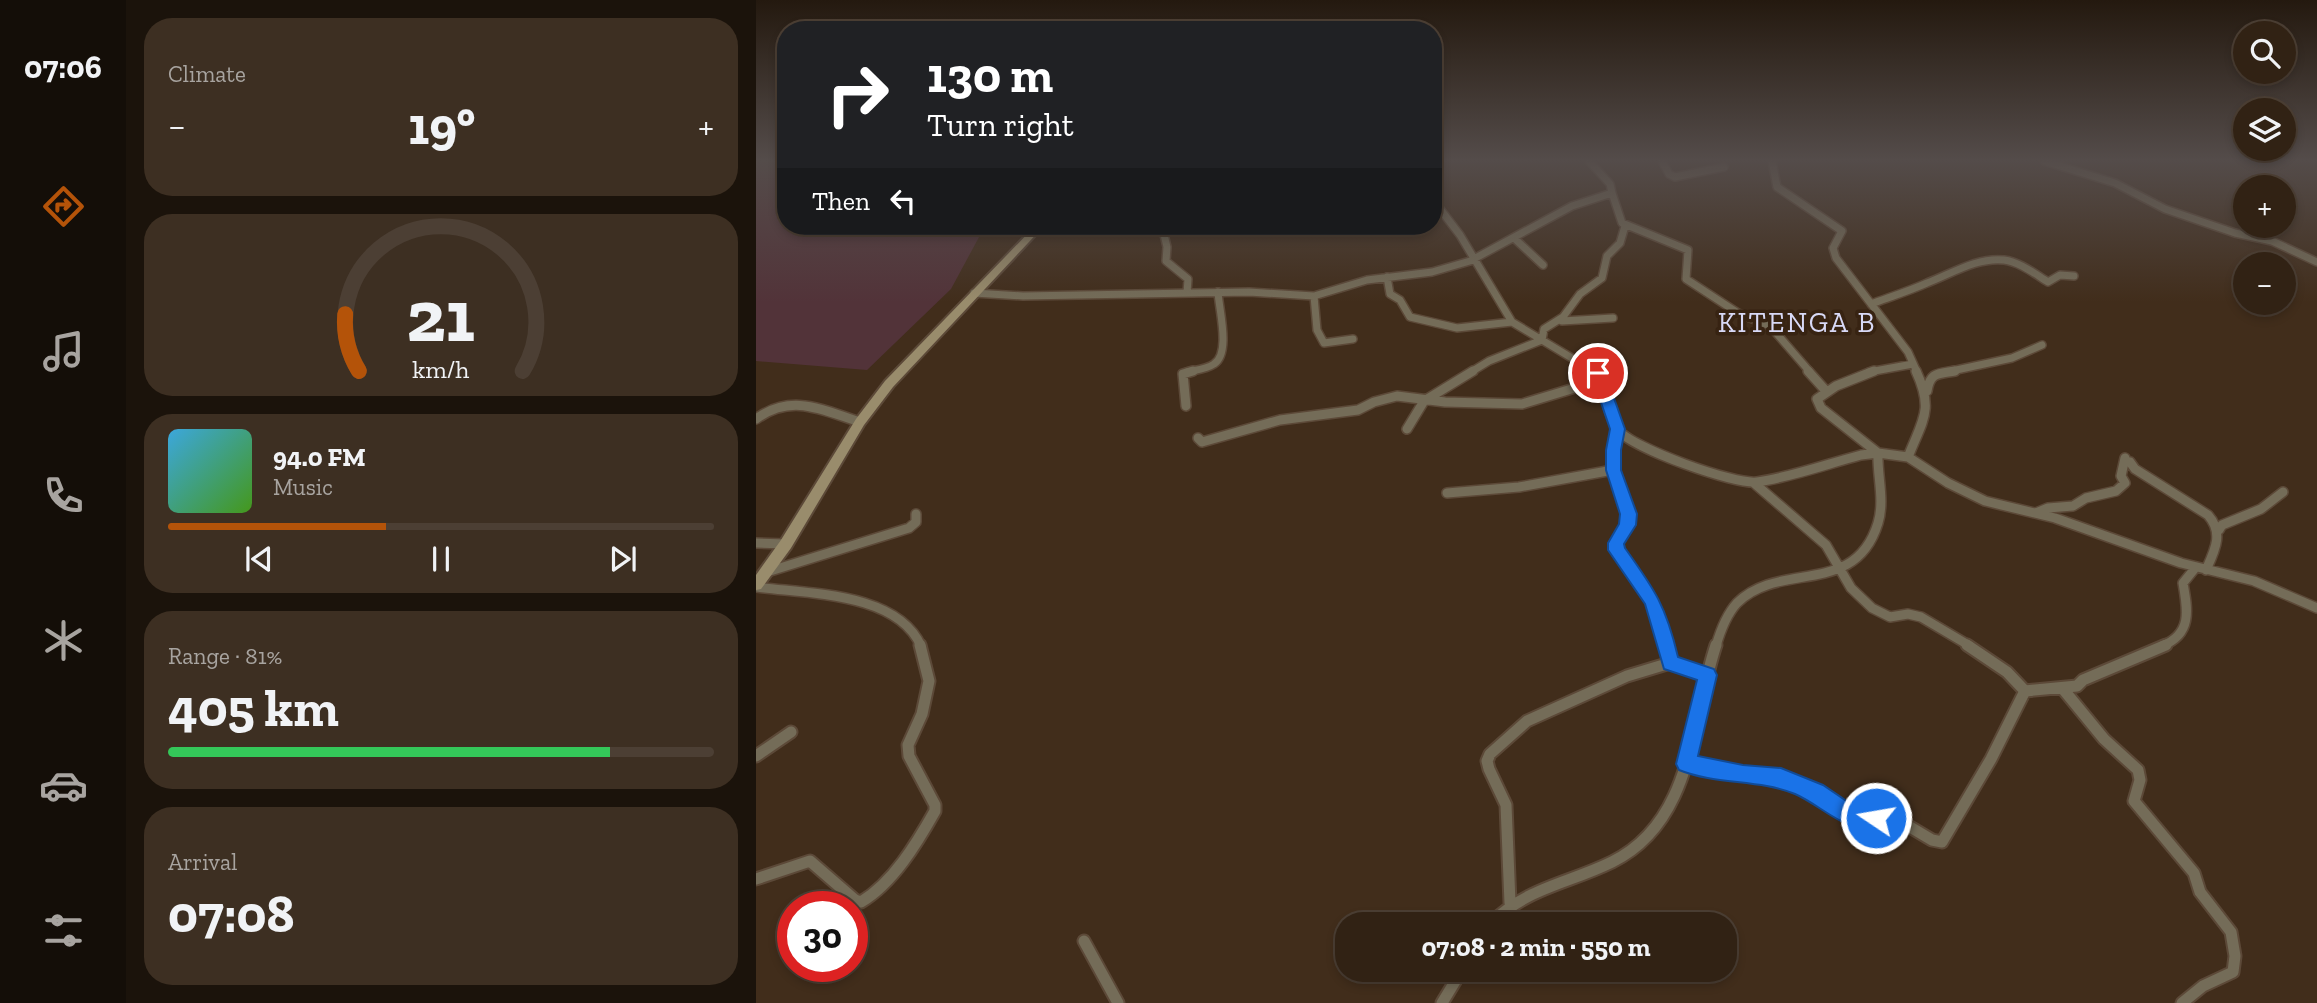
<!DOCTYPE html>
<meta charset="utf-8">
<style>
body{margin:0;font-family:"Zilla Slab",serif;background:#3d2f22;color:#f1f3f6;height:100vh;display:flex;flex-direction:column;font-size:26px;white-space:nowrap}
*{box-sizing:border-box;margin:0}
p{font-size:23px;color:#a8a4a0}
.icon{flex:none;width:38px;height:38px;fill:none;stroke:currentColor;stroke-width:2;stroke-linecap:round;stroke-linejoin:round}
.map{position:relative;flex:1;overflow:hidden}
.panel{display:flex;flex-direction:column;gap:18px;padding:18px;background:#1b130b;width:630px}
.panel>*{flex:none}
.top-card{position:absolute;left:21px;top:21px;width:665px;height:214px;border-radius:28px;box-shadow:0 4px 10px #0003,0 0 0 2px #4c3f34;background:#202124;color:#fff;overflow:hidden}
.buttons{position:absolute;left:1477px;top:21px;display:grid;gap:14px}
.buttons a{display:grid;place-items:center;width:63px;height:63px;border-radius:50%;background:#312214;box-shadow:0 4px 10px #0003,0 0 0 2px #4c3f34;font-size:35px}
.speed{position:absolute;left:21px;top:891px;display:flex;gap:14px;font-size:35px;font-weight:700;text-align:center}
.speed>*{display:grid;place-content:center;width:91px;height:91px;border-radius:50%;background:#312214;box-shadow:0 4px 10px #0003,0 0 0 2px #4c3f34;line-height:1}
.speed .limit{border:10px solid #d22;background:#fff;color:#111}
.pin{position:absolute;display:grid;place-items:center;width:60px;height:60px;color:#fff;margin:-30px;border:4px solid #fff;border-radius:50%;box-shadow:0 2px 7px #0007}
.me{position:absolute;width:77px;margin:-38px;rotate:282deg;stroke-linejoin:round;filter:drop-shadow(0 0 5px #0008)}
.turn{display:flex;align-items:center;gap:24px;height:147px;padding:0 35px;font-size:32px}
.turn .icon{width:91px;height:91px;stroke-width:2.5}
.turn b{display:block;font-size:49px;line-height:60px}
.then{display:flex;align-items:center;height:66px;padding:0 35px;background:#0003;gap:14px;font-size:26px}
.big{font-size:52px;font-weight:800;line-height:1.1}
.panel .widget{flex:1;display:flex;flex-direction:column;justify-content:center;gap:10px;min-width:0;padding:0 24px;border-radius:28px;background:#3d2f22}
.panel .dial{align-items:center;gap:0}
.dial svg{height:182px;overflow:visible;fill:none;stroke:#4c3f34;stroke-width:7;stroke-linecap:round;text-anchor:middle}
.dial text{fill:#f1f3f6;stroke:none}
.song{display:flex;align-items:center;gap:21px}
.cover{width:84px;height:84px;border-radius:10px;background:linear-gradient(135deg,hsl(200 70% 55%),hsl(100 70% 35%))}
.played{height:7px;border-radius:4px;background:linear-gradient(90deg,#b45309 40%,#4c3f34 40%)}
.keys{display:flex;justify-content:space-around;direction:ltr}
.heat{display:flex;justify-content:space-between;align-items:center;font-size:38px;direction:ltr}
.charge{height:10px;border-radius:5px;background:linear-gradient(90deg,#34c759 81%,#4c3f34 0)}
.trip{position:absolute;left:579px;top:912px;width:402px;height:70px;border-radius:28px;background:#312214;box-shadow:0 4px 10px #0003,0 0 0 2px #4c3f34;font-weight:800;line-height:70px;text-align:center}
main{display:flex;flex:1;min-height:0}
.tabs{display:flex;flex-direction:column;width:126px;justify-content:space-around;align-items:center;background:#140e08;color:#a8a4a0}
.tabs .icon{width:49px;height:49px}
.tabs .current{color:#b45309}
.tabs b{font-size:32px;color:#f1f3f6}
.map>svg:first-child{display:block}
</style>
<main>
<nav class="tabs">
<b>07:06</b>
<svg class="icon current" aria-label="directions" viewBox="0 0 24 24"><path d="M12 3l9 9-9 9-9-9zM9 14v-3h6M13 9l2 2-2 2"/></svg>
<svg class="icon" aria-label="music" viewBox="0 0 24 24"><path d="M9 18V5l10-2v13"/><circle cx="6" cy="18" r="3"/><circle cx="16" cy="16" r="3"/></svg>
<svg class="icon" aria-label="phone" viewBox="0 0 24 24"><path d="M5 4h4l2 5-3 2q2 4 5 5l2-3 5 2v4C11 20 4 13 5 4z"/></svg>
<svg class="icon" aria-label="climate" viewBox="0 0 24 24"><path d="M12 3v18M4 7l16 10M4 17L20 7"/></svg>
<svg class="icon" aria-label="car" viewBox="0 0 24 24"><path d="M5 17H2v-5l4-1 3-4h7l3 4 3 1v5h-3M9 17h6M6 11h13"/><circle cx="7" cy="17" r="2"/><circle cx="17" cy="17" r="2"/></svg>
<svg class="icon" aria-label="filters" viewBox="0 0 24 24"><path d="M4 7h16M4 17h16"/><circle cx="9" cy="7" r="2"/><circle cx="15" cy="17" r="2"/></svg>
</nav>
<section class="panel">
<div class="widget"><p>Climate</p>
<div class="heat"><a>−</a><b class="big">19°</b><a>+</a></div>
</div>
<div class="widget dial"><svg viewBox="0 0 100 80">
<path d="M14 69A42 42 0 1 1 86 69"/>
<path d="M14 69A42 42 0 0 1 8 44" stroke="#b45309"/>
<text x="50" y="56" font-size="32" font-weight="700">21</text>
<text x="50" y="72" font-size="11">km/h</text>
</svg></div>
<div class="widget">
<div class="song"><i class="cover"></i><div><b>94.0 FM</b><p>Music</p></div></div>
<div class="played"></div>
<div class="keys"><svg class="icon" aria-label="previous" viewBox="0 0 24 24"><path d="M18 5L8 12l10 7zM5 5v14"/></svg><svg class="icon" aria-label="pause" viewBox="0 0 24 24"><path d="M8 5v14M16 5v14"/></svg><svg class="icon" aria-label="next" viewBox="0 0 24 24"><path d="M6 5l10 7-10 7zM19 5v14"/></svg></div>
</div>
<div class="widget"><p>Range · 81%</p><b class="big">405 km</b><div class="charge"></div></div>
<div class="widget"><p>Arrival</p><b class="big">07:08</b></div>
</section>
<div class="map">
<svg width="1561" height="1003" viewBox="0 0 1561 1003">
<rect width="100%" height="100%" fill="#412d1b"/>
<path fill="#523339" d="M 0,161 L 30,161 L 30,226 L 229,226 L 195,289 L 111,370 L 0,361 Z"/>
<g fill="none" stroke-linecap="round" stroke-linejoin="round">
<defs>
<path id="street-far2" d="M 683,161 L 677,189 L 678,201 L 704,235 L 756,322 L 839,372
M 906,161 L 913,174 L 919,177 L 968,167
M 1016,161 L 1021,187 L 1086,231 L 1077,248 L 1080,258 L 1152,352 L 1161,372
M 1288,161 L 1359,183 L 1409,209 L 1479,233 L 1516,241 L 1561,262
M 856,193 L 866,223 L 932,250 L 930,279 L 982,313 L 1014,326 L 1054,372
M 406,226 L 411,247 L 410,261 L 432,279 L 431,293
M 758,238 L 787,265
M 631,277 L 634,294 L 644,300 L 654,317 L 701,328 L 756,322
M 218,293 L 267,296 L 493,292 L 558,296 L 611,280 L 676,272 L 714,261 L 816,206 L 856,193 L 854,184 L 833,161
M 558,296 L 561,330 L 568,343 L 597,339
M 1115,304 C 1134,297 1153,291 1171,283 C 1195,274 1221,257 1248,260 C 1264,262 1279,274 1292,282 L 1304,275 L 1318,276
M 806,321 L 857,318
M 431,372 C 440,370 451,369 458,364 C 475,353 463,310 462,292
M 715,372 L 733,361 L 786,340 L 788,329 L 807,317 L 824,294 L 846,278 L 851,256 L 864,243 L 869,226
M 1113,372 L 1157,364
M 1191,372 L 1256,358 L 1286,345"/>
<path id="street-far1" d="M 838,371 C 851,388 850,413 862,430 C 876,448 979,485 1001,482 C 1036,477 1071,464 1105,455 L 1122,453 L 1152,457 L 1192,483 L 1229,501 L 1299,518 L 1425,563 L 1498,581 L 1561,608
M 1052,371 L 1070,391
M 1171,391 C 1174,372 1182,374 1199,371
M 430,406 L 427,374 L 437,371
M 0,419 C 36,393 66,410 104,422
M 651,429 L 668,401 L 717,371
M 861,429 L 857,470 L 873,520 L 860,546 L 896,600 L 910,646
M 442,438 L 446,442 L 524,420 L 602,410 L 618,402 L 641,396 L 689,402 L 766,404 L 845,380
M 1152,457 C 1167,419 1178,410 1160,371
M 1374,462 L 1379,469 L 1452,515 C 1468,533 1459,550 1450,570
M 998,483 L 1070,545 L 1095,588 L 1116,608 L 1134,617 L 1152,614 L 1165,617 L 1214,646
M 691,493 L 763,487 L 857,470
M 1280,513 L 1292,508 L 1317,506 L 1330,498 L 1360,491 L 1369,483 L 1365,476 L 1369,458
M 1463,530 L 1466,525 L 1505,509 L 1527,492
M 0,543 L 30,544
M 11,572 L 153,528 L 160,522 L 160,514
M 0,587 C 52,594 141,592 165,646
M 960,646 C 964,632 971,614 981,603 C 1024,560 1099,598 1122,523 C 1129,500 1121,476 1122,453 L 1065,408 L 1061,399 L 1080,386 L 1118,371
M 1406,646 C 1436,634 1432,611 1427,583 L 1440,567"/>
<path id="street" d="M 910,645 L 914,663
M 1211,645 L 1251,672 L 1269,691
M 1307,689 L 1348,739 L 1382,770 L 1384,780 L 1378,801 L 1438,873 L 1444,892 L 1475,932 L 1479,956 L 1477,972 L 1447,986 L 1426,1003
M 1269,691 L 1321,686 L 1327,680 L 1410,645
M 0,756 L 35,732
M 930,764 L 987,775 L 1025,778 L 1059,792 L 1095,816 L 1144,821 L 1176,840 L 1186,842 L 1235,759 L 1269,691
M 0,879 L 54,861 L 99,900 L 105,902 C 137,883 161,843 179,811 L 179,805 L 153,756 L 152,745 L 166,714 L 173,681 L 164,645
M 754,903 L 750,805 L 733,769 L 731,761 L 734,754 L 771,721 L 871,676 L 914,663 L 952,675
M 734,924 C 772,887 811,884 856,862 C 938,822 935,720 960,645
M 328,941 L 362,1003
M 686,1003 L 706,970"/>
<path id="secondary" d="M 279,226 L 288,226 L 137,387 L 108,425 L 35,548 L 5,589 L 0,590 L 0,575 L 25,540 L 100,419 L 129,381 Z"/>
</defs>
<use href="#street-far2" stroke="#5c4938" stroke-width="10"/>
<use href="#street-far1" stroke="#5c4938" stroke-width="12"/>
<use href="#street" stroke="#5c4938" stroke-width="15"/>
<use href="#secondary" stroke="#5c4938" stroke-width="4"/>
<use href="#street-far2" stroke="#746c58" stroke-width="7"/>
<use href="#street-far1" stroke="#746c58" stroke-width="9"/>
<use href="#street" stroke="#746c58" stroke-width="11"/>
<use href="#secondary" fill="#998c6c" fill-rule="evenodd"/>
</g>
<linearGradient id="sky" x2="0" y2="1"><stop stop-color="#24190f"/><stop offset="0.53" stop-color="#544c4a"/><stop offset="1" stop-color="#544c4a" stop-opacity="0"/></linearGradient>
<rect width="1561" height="302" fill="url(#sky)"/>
<path fill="#1a73e8" stroke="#114b97" stroke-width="2" d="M 842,369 L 849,373 L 869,429 L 865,450 L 865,470 L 881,514 L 880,525 L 868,544 L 869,548 C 899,590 910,606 922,657 L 958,669 L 961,675 L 942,756 L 987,765 L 1025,768 L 1067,785 L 1098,806 L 1127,811 L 1130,818 L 1127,826 C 1095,839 1067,806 1039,794 C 1003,779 960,785 923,770 L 920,764 L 941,680 L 908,669 L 889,604 L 852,550 L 852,543 L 863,524 L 864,514 L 850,470 L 850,450 L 854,429 L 835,373 Z"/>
<g text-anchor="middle" stroke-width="7" stroke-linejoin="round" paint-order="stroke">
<g font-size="28" letter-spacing="2" fill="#d8d9f6" stroke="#372312">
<text x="1041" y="332">KITENGA B</text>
</g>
</g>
</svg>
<div class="buttons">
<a><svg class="icon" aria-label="search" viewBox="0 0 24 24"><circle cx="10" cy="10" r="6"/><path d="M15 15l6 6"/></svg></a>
<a><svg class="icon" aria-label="layers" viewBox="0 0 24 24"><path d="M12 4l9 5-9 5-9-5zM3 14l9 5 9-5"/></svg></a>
<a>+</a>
<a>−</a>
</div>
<div class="speed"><div class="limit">30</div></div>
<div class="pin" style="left:842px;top:373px;background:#d93025"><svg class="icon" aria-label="arrive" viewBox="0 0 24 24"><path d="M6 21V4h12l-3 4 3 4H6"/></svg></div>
<svg class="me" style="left:1120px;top:818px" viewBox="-20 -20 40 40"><circle r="17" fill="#1a73e8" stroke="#fff" stroke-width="3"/><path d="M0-11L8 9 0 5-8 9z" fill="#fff"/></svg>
<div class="trip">07:08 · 2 min · 550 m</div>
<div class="top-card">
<div class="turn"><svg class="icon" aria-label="right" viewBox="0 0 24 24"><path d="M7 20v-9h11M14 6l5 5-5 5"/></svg><div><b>130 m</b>Turn right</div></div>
<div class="then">Then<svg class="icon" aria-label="left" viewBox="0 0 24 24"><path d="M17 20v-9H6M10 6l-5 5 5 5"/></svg></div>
</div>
</div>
</main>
